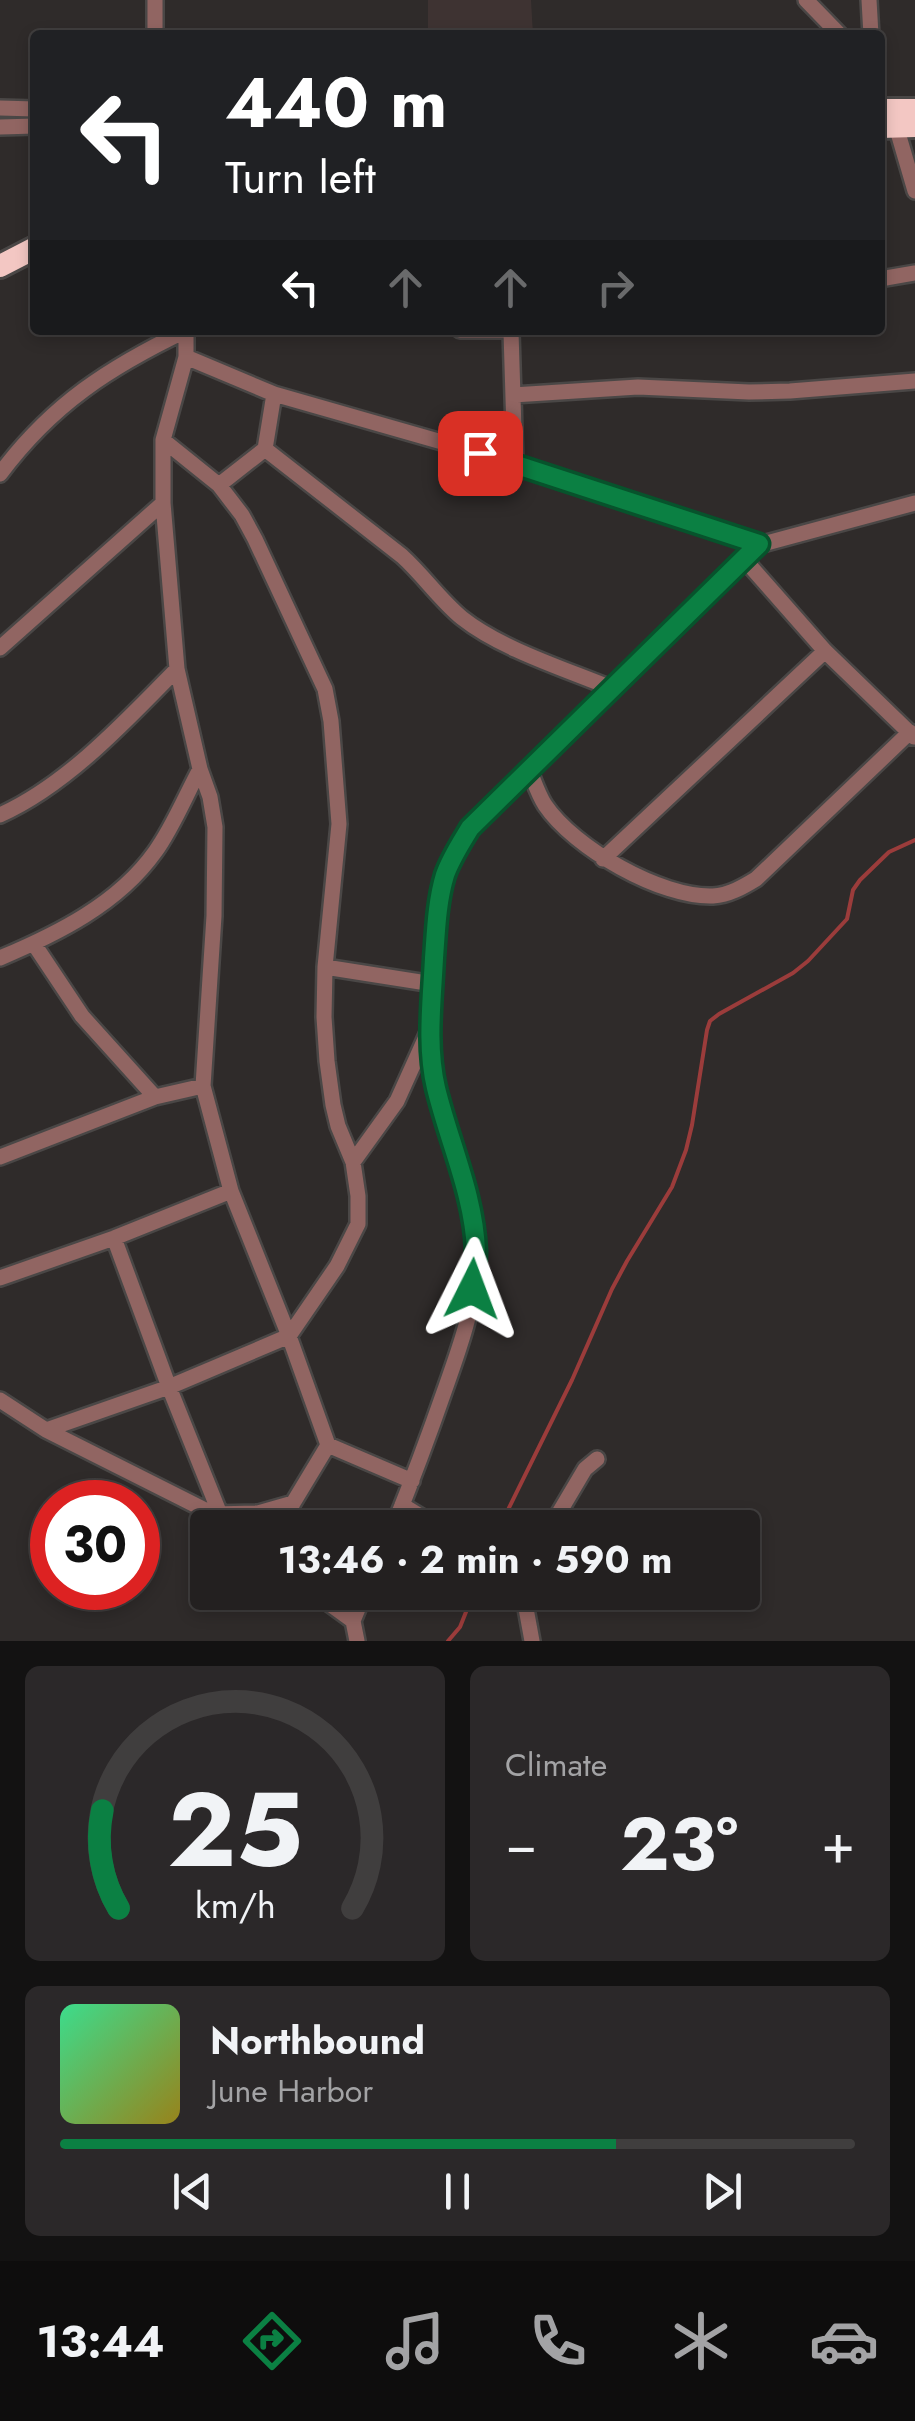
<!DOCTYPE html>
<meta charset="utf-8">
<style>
body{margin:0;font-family:Jost,sans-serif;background:#2b2829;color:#f1f3f6;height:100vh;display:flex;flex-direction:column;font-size:38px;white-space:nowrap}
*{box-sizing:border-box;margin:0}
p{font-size:32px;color:#a3a3a5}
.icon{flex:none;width:55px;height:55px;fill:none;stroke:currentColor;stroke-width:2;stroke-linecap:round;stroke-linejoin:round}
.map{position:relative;height:1641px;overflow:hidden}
.drawer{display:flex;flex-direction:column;gap:25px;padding:25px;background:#131212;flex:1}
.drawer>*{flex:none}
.guide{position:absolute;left:30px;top:30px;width:855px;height:305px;border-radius:10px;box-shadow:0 5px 15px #0003,0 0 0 2px #403e3e;background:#202124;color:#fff;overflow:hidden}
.speed{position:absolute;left:30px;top:1480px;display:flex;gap:20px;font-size:50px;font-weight:700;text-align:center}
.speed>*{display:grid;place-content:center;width:130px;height:130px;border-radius:50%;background:#232020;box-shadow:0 5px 15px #0003,0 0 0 2px #403e3e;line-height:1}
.speed .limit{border:15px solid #d22;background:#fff;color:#111}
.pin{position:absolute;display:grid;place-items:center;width:85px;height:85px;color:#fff;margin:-42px;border-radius:20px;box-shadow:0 5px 15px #0006}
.me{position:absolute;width:110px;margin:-55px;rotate:3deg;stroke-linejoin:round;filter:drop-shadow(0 0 8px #0008)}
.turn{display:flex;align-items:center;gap:35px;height:210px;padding:0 30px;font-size:45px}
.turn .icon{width:130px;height:130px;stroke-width:2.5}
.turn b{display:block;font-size:70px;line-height:85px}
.lanes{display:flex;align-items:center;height:95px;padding:0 30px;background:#0003;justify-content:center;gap:50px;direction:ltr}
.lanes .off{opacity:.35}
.big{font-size:75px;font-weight:700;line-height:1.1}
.drawer .widget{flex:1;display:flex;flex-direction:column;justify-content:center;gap:15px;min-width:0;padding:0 35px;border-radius:15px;background:#2b2829}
.drawer .dial{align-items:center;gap:0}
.dial svg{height:260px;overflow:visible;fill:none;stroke:#403e3e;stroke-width:7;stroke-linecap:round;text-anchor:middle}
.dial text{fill:#f1f3f6;stroke:none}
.song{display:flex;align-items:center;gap:30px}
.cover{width:120px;height:120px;border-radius:15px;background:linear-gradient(135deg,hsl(150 70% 55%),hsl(50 70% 35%))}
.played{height:10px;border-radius:5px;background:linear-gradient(90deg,#0b8043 70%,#403e3e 70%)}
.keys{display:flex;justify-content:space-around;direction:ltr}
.heat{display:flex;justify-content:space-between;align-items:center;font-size:55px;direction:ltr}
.drawer .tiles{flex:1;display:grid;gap:25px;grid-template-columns:1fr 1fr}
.widget:last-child{grid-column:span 2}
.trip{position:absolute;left:190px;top:1510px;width:570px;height:100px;border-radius:10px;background:#232020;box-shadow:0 5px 15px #0003,0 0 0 2px #403e3e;font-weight:700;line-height:100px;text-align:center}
.menu{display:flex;height:160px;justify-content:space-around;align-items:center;background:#0e0d0d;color:#a3a3a5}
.menu .icon{width:70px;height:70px}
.menu .current{color:#0b8043}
.menu b{font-size:45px;color:#f1f3f6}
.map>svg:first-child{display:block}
</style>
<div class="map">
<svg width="915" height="1641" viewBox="0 0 915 1641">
<rect width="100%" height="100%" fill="#2f2b2a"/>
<path fill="#3e3332" d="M 428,0 L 531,0 L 533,35 L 428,35 Z"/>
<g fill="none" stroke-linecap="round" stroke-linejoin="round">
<path stroke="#9b3c3b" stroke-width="4" d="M 499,1528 L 572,1380 L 612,1289 L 627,1261 L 672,1187 L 686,1150 L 692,1125 L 707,1030 L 710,1021 L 719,1014 L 793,973 L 808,961 L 847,919 L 853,890 L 860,880 L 889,852 L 915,840
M 448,1641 L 460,1627 L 474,1592"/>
<defs>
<path id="minor" d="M 806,0 L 840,35
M 869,0 L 871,35
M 155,35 L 155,0
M 0,108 L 35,109
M 896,126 L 915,191
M 0,127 L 35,126
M 880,279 L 915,273
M 460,330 L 513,330
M 186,331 L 186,357 L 163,440 L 163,503 L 177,669 L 200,769 L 210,797 L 215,827 L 214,916 L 203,1086 L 231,1191 L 289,1336 L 328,1445 L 412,1481
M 511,332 L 515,463
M 186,357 L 274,394 L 515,463 L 759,545
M 513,395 L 638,387 L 749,392 L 790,391 L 915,381
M 265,449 L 402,556 C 424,576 440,600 462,618 C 501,649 565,669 611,688
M 0,474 C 52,404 110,367 187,330
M 219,485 L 265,449 L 274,394
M 744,559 L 825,651 L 914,737
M 0,648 L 163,503
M 529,769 C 534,781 538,794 545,805 C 574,848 661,898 713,896 C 729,895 743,887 756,879 L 910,732
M 0,815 C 67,785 126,721 177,669
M 603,859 L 825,651
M 34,944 L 82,1016 L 155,1097
M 0,958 C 57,934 118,904 155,852 C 172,829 186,795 200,769
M 325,967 L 433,984
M 0,1157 L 155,1097 L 203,1086
M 353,1162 L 397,1101 L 429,1030
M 114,1238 L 169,1387 L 220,1514
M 0,1278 L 114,1238 L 231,1191
M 0,1400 L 46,1430 L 213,1514 L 229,1528
M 46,1430 L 169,1387 L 289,1336 L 337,1266 L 358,1224 L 358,1196 L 353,1162 L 338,1126 L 333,1105 L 327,1061 L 324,1017 L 325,967 L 339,824 L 331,721 L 325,689 L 255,539 L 242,515 L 219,485 L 163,440
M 402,1505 L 440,1528
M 213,1514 L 258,1513 L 293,1503
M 283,1528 L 293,1503 L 328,1445
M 393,1528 C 411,1483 428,1438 444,1392 C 460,1347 478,1299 476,1251 C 474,1194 448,1142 436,1088 C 426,1046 432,1000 434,958 C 436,931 437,901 445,875 C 451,858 461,843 470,828 L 759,545 L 915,503
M 550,1528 L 585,1469 L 597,1459
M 313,1592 L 353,1621
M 523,1592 L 532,1641
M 357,1641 L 353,1621 L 365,1592"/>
<path id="highway" d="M 880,110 L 915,110
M 880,127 L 915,126
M 0,266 L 35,248"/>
</defs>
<use href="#minor" stroke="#4a4746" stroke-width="20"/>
<use href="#highway" stroke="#4a4746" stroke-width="28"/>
<use href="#minor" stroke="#916562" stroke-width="15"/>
<use href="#highway" stroke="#f3c7c3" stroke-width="22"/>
</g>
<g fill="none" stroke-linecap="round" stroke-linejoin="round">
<defs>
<path id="route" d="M 472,1289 C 474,1277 476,1264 476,1251 C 474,1195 449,1142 436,1088 C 426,1046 432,1000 434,958 C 436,931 437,901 445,875 C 451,858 461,843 470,828 L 759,544 L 480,453"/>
</defs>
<use href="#route" stroke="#07532c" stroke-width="25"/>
<use href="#route" stroke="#0b8043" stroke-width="18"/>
</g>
</svg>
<div class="speed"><div class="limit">30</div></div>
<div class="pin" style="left:480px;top:453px;background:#d93025"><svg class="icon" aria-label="arrive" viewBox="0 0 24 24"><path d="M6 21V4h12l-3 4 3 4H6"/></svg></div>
<svg class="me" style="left:472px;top:1289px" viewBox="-20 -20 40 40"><path d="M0-17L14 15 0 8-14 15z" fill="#0b8043" stroke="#fff" stroke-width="4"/></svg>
<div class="trip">13:46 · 2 min · 590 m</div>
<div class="guide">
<div class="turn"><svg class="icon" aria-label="left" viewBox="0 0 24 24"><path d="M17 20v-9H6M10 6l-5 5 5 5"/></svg><div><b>440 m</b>Turn left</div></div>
<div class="lanes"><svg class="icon" aria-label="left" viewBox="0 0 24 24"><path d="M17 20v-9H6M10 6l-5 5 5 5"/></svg><svg class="icon off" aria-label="ahead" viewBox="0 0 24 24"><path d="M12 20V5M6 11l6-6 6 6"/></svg><svg class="icon off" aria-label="ahead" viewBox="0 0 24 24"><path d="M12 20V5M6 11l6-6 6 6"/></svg><svg class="icon off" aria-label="right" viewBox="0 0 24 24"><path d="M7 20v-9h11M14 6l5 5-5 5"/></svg></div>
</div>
</div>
<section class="drawer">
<div class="tiles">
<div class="widget dial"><svg viewBox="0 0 100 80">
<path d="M14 69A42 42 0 1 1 86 69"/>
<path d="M14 69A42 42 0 0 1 9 39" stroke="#0b8043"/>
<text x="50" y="56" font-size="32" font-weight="700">25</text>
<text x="50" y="72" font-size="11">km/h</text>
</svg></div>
<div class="widget"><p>Climate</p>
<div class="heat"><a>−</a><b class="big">23°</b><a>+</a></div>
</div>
<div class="widget">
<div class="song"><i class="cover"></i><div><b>Northbound</b><p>June Harbor</p></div></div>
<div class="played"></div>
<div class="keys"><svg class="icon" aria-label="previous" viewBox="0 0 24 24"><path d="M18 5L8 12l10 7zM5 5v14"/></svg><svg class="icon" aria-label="pause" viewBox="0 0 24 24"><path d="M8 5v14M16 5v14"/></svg><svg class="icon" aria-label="next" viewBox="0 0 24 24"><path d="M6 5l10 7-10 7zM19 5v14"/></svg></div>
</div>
</div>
</section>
<nav class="menu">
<b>13:44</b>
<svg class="icon current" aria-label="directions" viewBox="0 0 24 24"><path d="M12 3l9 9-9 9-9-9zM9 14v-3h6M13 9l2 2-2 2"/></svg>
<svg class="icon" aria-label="music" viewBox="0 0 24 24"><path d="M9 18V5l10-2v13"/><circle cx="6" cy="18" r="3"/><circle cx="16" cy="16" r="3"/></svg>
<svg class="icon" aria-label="phone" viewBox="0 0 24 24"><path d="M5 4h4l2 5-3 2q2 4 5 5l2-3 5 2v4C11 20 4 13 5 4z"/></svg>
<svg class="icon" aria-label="climate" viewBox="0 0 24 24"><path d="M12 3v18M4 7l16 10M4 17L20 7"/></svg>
<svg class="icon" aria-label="car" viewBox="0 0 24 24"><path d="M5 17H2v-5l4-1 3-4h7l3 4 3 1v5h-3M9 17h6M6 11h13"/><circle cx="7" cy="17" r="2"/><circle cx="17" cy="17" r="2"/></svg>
</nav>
